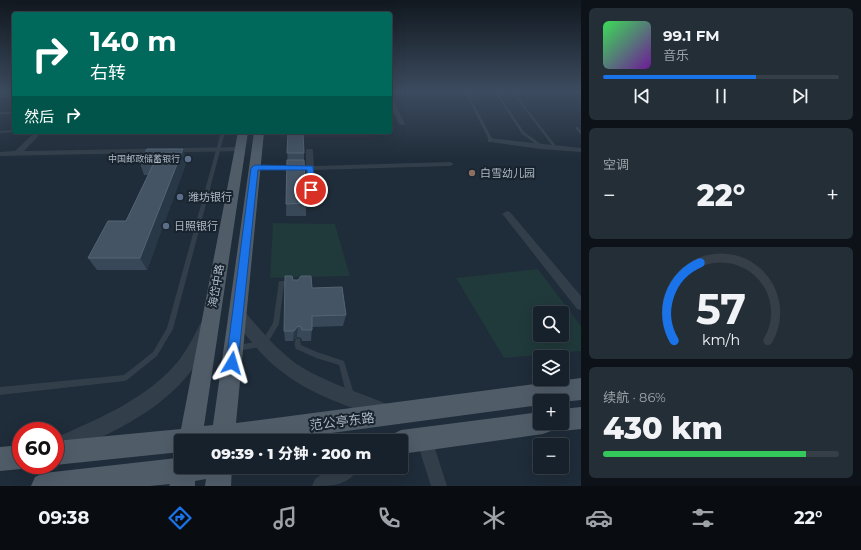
<!DOCTYPE html>
<html lang="zh">
<meta charset="utf-8">
<style>
body{margin:0;font-family:Montserrat,"Noto Sans SC",sans-serif;background:#242e37;color:#f1f3f6;height:100vh;display:flex;flex-direction:column;font-size:15px;white-space:nowrap}
*{box-sizing:border-box;margin:0}
p{font-size:13px;color:#9ea3a9}
.icon{flex:none;width:22px;height:22px;fill:none;stroke:currentColor;stroke-width:2;stroke-linecap:round;stroke-linejoin:round}
.map{position:relative;flex:1;overflow:hidden}
.drawer{display:flex;flex-direction:column;gap:8px;padding:8px;background:#0d1218;width:280px}
.drawer>*{flex:none}
.top-card{position:absolute;left:12px;top:12px;width:380px;height:122px;border-radius:4px;box-shadow:0 4px 16px #0002,0 0 0 1px #363e47;background:#00695c;color:#fff;overflow:hidden}
.buttons{position:absolute;left:533px;top:306px;display:grid;gap:8px}
.buttons a{display:grid;place-items:center;width:36px;height:36px;border-radius:4px;background:#17212b;box-shadow:0 4px 16px #0002,0 0 0 1px #363e47;font-size:20px}
.speed{position:absolute;left:12px;top:422px;display:flex;gap:8px;font-size:20px;font-weight:700;text-align:center}
.speed>*{display:grid;place-content:center;width:52px;height:52px;border-radius:50%;background:#17212b;box-shadow:0 4px 16px #0002,0 0 0 1px #363e47;line-height:1}
.speed .limit{border:6px solid #d22;background:#fff;color:#111}
.pin{position:absolute;display:grid;place-items:center;width:34px;height:34px;color:#fff;margin:-17px;border:2px solid #fff;border-radius:50%;box-shadow:0 1px 4px #0007}
.me{position:absolute;width:44px;margin:-22px;rotate:7deg;stroke-linejoin:round;filter:drop-shadow(0 0 3px #0008)}
.turn{display:flex;align-items:center;gap:14px;height:84px;padding:0 12px;font-size:18px}
.turn .icon{width:52px;height:52px;stroke-width:2.5}
.turn b{display:block;font-size:28px;line-height:34px}
.then{display:flex;align-items:center;height:38px;padding:0 12px;background:#0003;gap:8px;font-size:15px}
.big{font-size:30px;font-weight:800;line-height:1.1}
.drawer .widget{flex:1;display:flex;flex-direction:column;justify-content:center;gap:6px;min-width:0;padding:0 14px;border-radius:6px;background:#242e37}
.drawer .dial{align-items:center;gap:0}
.dial svg{height:104px;overflow:visible;fill:none;stroke:#363e47;stroke-width:7;stroke-linecap:round;text-anchor:middle}
.dial text{fill:#f1f3f6;stroke:none}
.song{display:flex;align-items:center;gap:12px}
.cover{width:48px;height:48px;border-radius:6px;background:linear-gradient(135deg,hsl(130 70% 55%),hsl(280 70% 35%))}
.played{height:4px;border-radius:2px;background:linear-gradient(90deg,#1a73e8 65%,#363e47 65%)}
.keys{display:flex;justify-content:space-around;direction:ltr}
.heat{display:flex;justify-content:space-between;align-items:center;font-size:22px;direction:ltr}
.charge{height:6px;border-radius:3px;background:linear-gradient(90deg,#34c759 86%,#363e47 0)}
.trip{position:absolute;left:174px;top:434px;width:234px;height:40px;border-radius:4px;background:#17212b;box-shadow:0 4px 16px #0002,0 0 0 1px #363e47;font-weight:800;line-height:40px;text-align:center}
.dock{display:flex;height:64px;justify-content:space-around;align-items:center;background:#090d11;color:#9ea3a9}
.dock .icon{width:28px;height:28px}
.dock .selected{color:#1a73e8}
.dock b{font-size:18px;color:#f1f3f6}
main{display:flex;flex:1;min-height:0}
.map>svg:first-child{display:block}
</style>
<main>
<div class="map">
<svg width="581" height="486" viewBox="0 0 581 486">
<rect width="100%" height="100%" fill="#1f2c39"/>
<path fill="#2b2a3a" d="M 279,132 L 372,132 L 374,138 L 279,137 Z"/>
<path fill="#20393a" fill-rule="evenodd" d="M 273,223 L 335,224 L 350,276 L 270,278 Z
M 538,269 L 581,326 L 581,351 L 504,358 L 456,278 ZM 540,313 L 562,313 L 562,335 L 540,335 Z"/>
<g fill="none" stroke-linecap="round" stroke-linejoin="round">
<path fill="#323e49" fill-rule="evenodd" d="M 465,92 L 467,92 L 493,140 L 492,141 L 489,140 Z
M 495,92 L 497,92 L 524,132 L 542,145 L 542,147 L 540,147 L 522,134 Z
M 512,92 L 514,92 L 556,146 L 556,148 L 554,148 Z
M 0,112 L 14,112 L 14,114 L 0,114 Z
M 576,127 L 578,127 L 581,131 L 581,134 C 579,133 575,129 576,127 Z
M 14,130 L 14,132 L 0,133 L 0,131 Z
M 221,132 L 225,132 L 173,329 L 157,356 L 127,380 L 125,381 L 0,395 L 0,387 L 124,375 L 153,352 L 167,328 Z
M 279,281 L 293,281 L 294,283 L 293,285 L 284,285 L 279,324 L 266,346 L 237,351 L 235,350 L 234,348 L 235,346 L 237,345 L 262,341 L 273,323 Z
M 298,338 L 300,339 L 301,345 L 317,352 L 344,361 L 354,394 L 353,397 L 350,398 L 347,397 L 339,365 L 316,358 L 296,349 C 294,346 294,342 296,339 Z"/>
<path fill="#323e49" fill-rule="evenodd" d="M 576,92 L 581,92 L 581,96 Z
M 0,93 L 10,93 L 13,95 L 10,97 L 0,97 Z
M 390,97 L 393,99 L 405,124 L 404,125 L 399,124 L 390,105 Z
M 35,132 L 42,132 L 24,151 L 241,147 L 245,149 L 241,151 L 0,156 L 0,152 L 15,151 Z
M 488,138 L 581,148 L 581,152 L 541,149 L 491,142 L 488,142 Z
M 306,149 L 312,149 L 313,151 L 314,166 L 450,162 L 454,164 L 450,166 L 314,170 L 315,190 L 311,193 L 307,190 L 306,170 L 255,170 L 251,168 L 255,166 L 306,166 Z
M 507,211 L 510,212 L 581,296 L 581,310 L 577,309 L 504,216 L 502,214 Z
M 424,431 L 430,433 L 447,486 L 431,486 L 416,439 L 418,433 Z"/>
<path fill="#323e49" fill-rule="evenodd" d="M 238,309 L 243,310 C 262,331 279,353 303,368 C 330,384 362,393 391,406 L 394,412 L 391,418 L 385,421 C 350,406 310,395 281,371 C 262,357 248,337 233,320 L 231,315 L 233,310 Z
M 205,322 L 210,324 L 212,329 C 206,343 201,358 192,370 C 160,413 103,438 55,457 L 55,438 C 100,418 149,398 180,359 C 188,348 194,336 200,324 Z
M 332,467 L 359,467 C 350,486 331,486 312,486 L 315,479 Z"/>
<path fill="#505d69" fill-rule="evenodd" d="M 238,132 L 248,132 L 204,426 L 213,425 L 254,132 L 264,132 L 236,423 L 581,378 L 581,400 L 562,402 L 540,401 L 540,405 L 272,441 L 181,441 L 181,452 L 55,465 L 55,441 L 181,429 Z
M 581,407 L 581,429 L 562,431 L 554,428 L 553,426 L 551,431 L 543,434 L 401,454 L 401,441 L 390,441 L 393,434 L 401,430 L 540,412 L 540,423 L 562,423 L 562,409 Z
M 21,445 L 21,465 L 30,466 L 21,469 L 0,471 L 0,447 Z
M 181,456 L 181,467 L 232,467 L 231,486 L 205,486 L 206,479 L 195,481 L 195,486 L 169,486 L 170,484 L 150,486 L 31,486 L 35,477 L 44,473 L 177,458 Z"/>
</g>
<path fill="#394858" d="M 390,106 L 393,112 L 390,123 Z
M 288,132 L 304,153 L 304,160 L 306,203 L 306,216 L 286,216 Z
M 345,132 L 388,132 L 388,133 L 345,133 Z
M 187,161 L 147,270 L 97,270 L 88,258 L 126,221 L 148,175 L 144,175 L 140,163 Z
M 293,280 L 312,288 L 346,315 L 343,326 L 312,327 L 311,341 L 302,341 L 301,338 L 297,337 L 293,341 L 285,341 L 284,331 Z"/>
<path fill="#293847" d="M 183,149 L 187,161 L 147,270 L 140,258 Z
M 298,326 L 297,337 L 293,341 L 294,331 Z"/>
<path fill="#455464" stroke="#556473" d="M 390,106 L 393,112 L 390,112 Z
M 288,132 L 303,132 L 304,153 L 287,153 Z
M 147,149 L 183,149 L 140,258 L 88,258 L 108,221 L 126,221 L 154,163 L 140,163 Z
M 287,160 L 304,160 L 306,203 L 286,204 Z
M 285,276 L 292,276 L 293,280 L 298,280 L 301,276 L 311,276 L 312,288 L 342,287 L 346,315 L 312,316 L 312,330 L 302,330 L 301,327 L 298,326 L 294,331 L 284,331 Z"/>
<linearGradient id="sky" x2="0" y2="1"><stop stop-color="#11181f"/><stop offset="0.57" stop-color="#3c4b5f"/><stop offset="1" stop-color="#3c4b5f" stop-opacity="0"/></linearGradient>
<rect width="581" height="160" fill="url(#sky)"/>
<path fill="#1a73e8" stroke="#114b97" d="M 255,165 L 313,166 L 315,190 L 311,192 L 308,190 L 307,170 L 258,170 L 238,363 L 236,368 L 232,369 L 228,368 L 226,363 L 251,168 Z"/>
<g fill="#5c6f8a" stroke="#18232d" stroke-width="1.5">
<circle cx="188" cy="159" r="4"/>
<circle cx="180" cy="197" r="4"/>
<circle cx="166" cy="226" r="4"/>
</g>
<circle fill="#8d6e63" stroke="#18232d" stroke-width="1.5" cx="472" cy="173" r="4"/>
<g text-anchor="middle" stroke-width="4" stroke-linejoin="round" paint-order="stroke">
<g font-size="9" fill="#acb8c6" stroke="#18232d" text-anchor="end">
<text x="180" y="162">中国邮政储蓄银行</text>
</g>
<g font-size="11" fill="#acb8c6" stroke="#18232d" text-anchor="start">
<text x="480" y="177">白雪幼儿园</text>
<text x="188" y="201">潍坊银行</text>
<text x="174" y="230">日照银行</text>
</g>
<g font-size="11" fill="#acb8c6" stroke="#18232d">
<text transform="translate(216 286) rotate(-80)" y="4">海岱中路</text>
</g>
<g font-size="13" fill="#acb8c6" stroke="#18232d">
<text transform="translate(342 421) rotate(-7)" y="5">范公亭东路</text>
</g>
</g>
</svg>
<div class="buttons">
<a><svg class="icon" aria-label="search" viewBox="0 0 24 24"><circle cx="10" cy="10" r="6"/><path d="M15 15l6 6"/></svg></a>
<a><svg class="icon" aria-label="layers" viewBox="0 0 24 24"><path d="M12 4l9 5-9 5-9-5zM3 14l9 5 9-5"/></svg></a>
<a>+</a>
<a>−</a>
</div>
<div class="speed"><div class="limit">60</div></div>
<div class="pin" style="left:311px;top:190px;background:#d93025"><svg class="icon" aria-label="arrive" viewBox="0 0 24 24"><path d="M6 21V4h12l-3 4 3 4H6"/></svg></div>
<svg class="me" style="left:232px;top:363px" viewBox="-20 -20 40 40"><path d="M0-17L14 15 0 8-14 15z" fill="#1a73e8" stroke="#fff" stroke-width="4"/></svg>
<div class="trip">09:39 · 1 分钟 · 200 m</div>
<div class="top-card">
<div class="turn"><svg class="icon" aria-label="right" viewBox="0 0 24 24"><path d="M7 20v-9h11M14 6l5 5-5 5"/></svg><div><b>140 m</b>右转</div></div>
<div class="then">然后<svg class="icon" aria-label="right" viewBox="0 0 24 24"><path d="M7 20v-9h11M14 6l5 5-5 5"/></svg></div>
</div>
</div>
<section class="drawer">
<div class="widget">
<div class="song"><i class="cover"></i><div><b>99.1 FM</b><p>音乐</p></div></div>
<div class="played"></div>
<div class="keys"><svg class="icon" aria-label="previous" viewBox="0 0 24 24"><path d="M18 5L8 12l10 7zM5 5v14"/></svg><svg class="icon" aria-label="pause" viewBox="0 0 24 24"><path d="M8 5v14M16 5v14"/></svg><svg class="icon" aria-label="next" viewBox="0 0 24 24"><path d="M6 5l10 7-10 7zM19 5v14"/></svg></div>
</div>
<div class="widget"><p>空调</p>
<div class="heat"><a>−</a><b class="big">22°</b><a>+</a></div>
</div>
<div class="widget dial"><svg viewBox="0 0 100 80">
<path d="M14 69A42 42 0 1 1 86 69"/>
<path d="M14 69A42 42 0 0 1 34 9" stroke="#1a73e8"/>
<text x="50" y="56" font-size="32" font-weight="700">57</text>
<text x="50" y="72" font-size="11">km/h</text>
</svg></div>
<div class="widget"><p>续航 · 86%</p><b class="big">430 km</b><div class="charge"></div></div>
</section>
</main>
<nav class="dock">
<b>09:38</b>
<svg class="icon selected" aria-label="directions" viewBox="0 0 24 24"><path d="M12 3l9 9-9 9-9-9zM9 14v-3h6M13 9l2 2-2 2"/></svg>
<svg class="icon" aria-label="music" viewBox="0 0 24 24"><path d="M9 18V5l10-2v13"/><circle cx="6" cy="18" r="3"/><circle cx="16" cy="16" r="3"/></svg>
<svg class="icon" aria-label="phone" viewBox="0 0 24 24"><path d="M5 4h4l2 5-3 2q2 4 5 5l2-3 5 2v4C11 20 4 13 5 4z"/></svg>
<svg class="icon" aria-label="climate" viewBox="0 0 24 24"><path d="M12 3v18M4 7l16 10M4 17L20 7"/></svg>
<svg class="icon" aria-label="car" viewBox="0 0 24 24"><path d="M5 17H2v-5l4-1 3-4h7l3 4 3 1v5h-3M9 17h6M6 11h13"/><circle cx="7" cy="17" r="2"/><circle cx="17" cy="17" r="2"/></svg>
<svg class="icon" aria-label="filters" viewBox="0 0 24 24"><path d="M4 7h16M4 17h16"/><circle cx="9" cy="7" r="2"/><circle cx="15" cy="17" r="2"/></svg>
<b>22°</b>
</nav>
